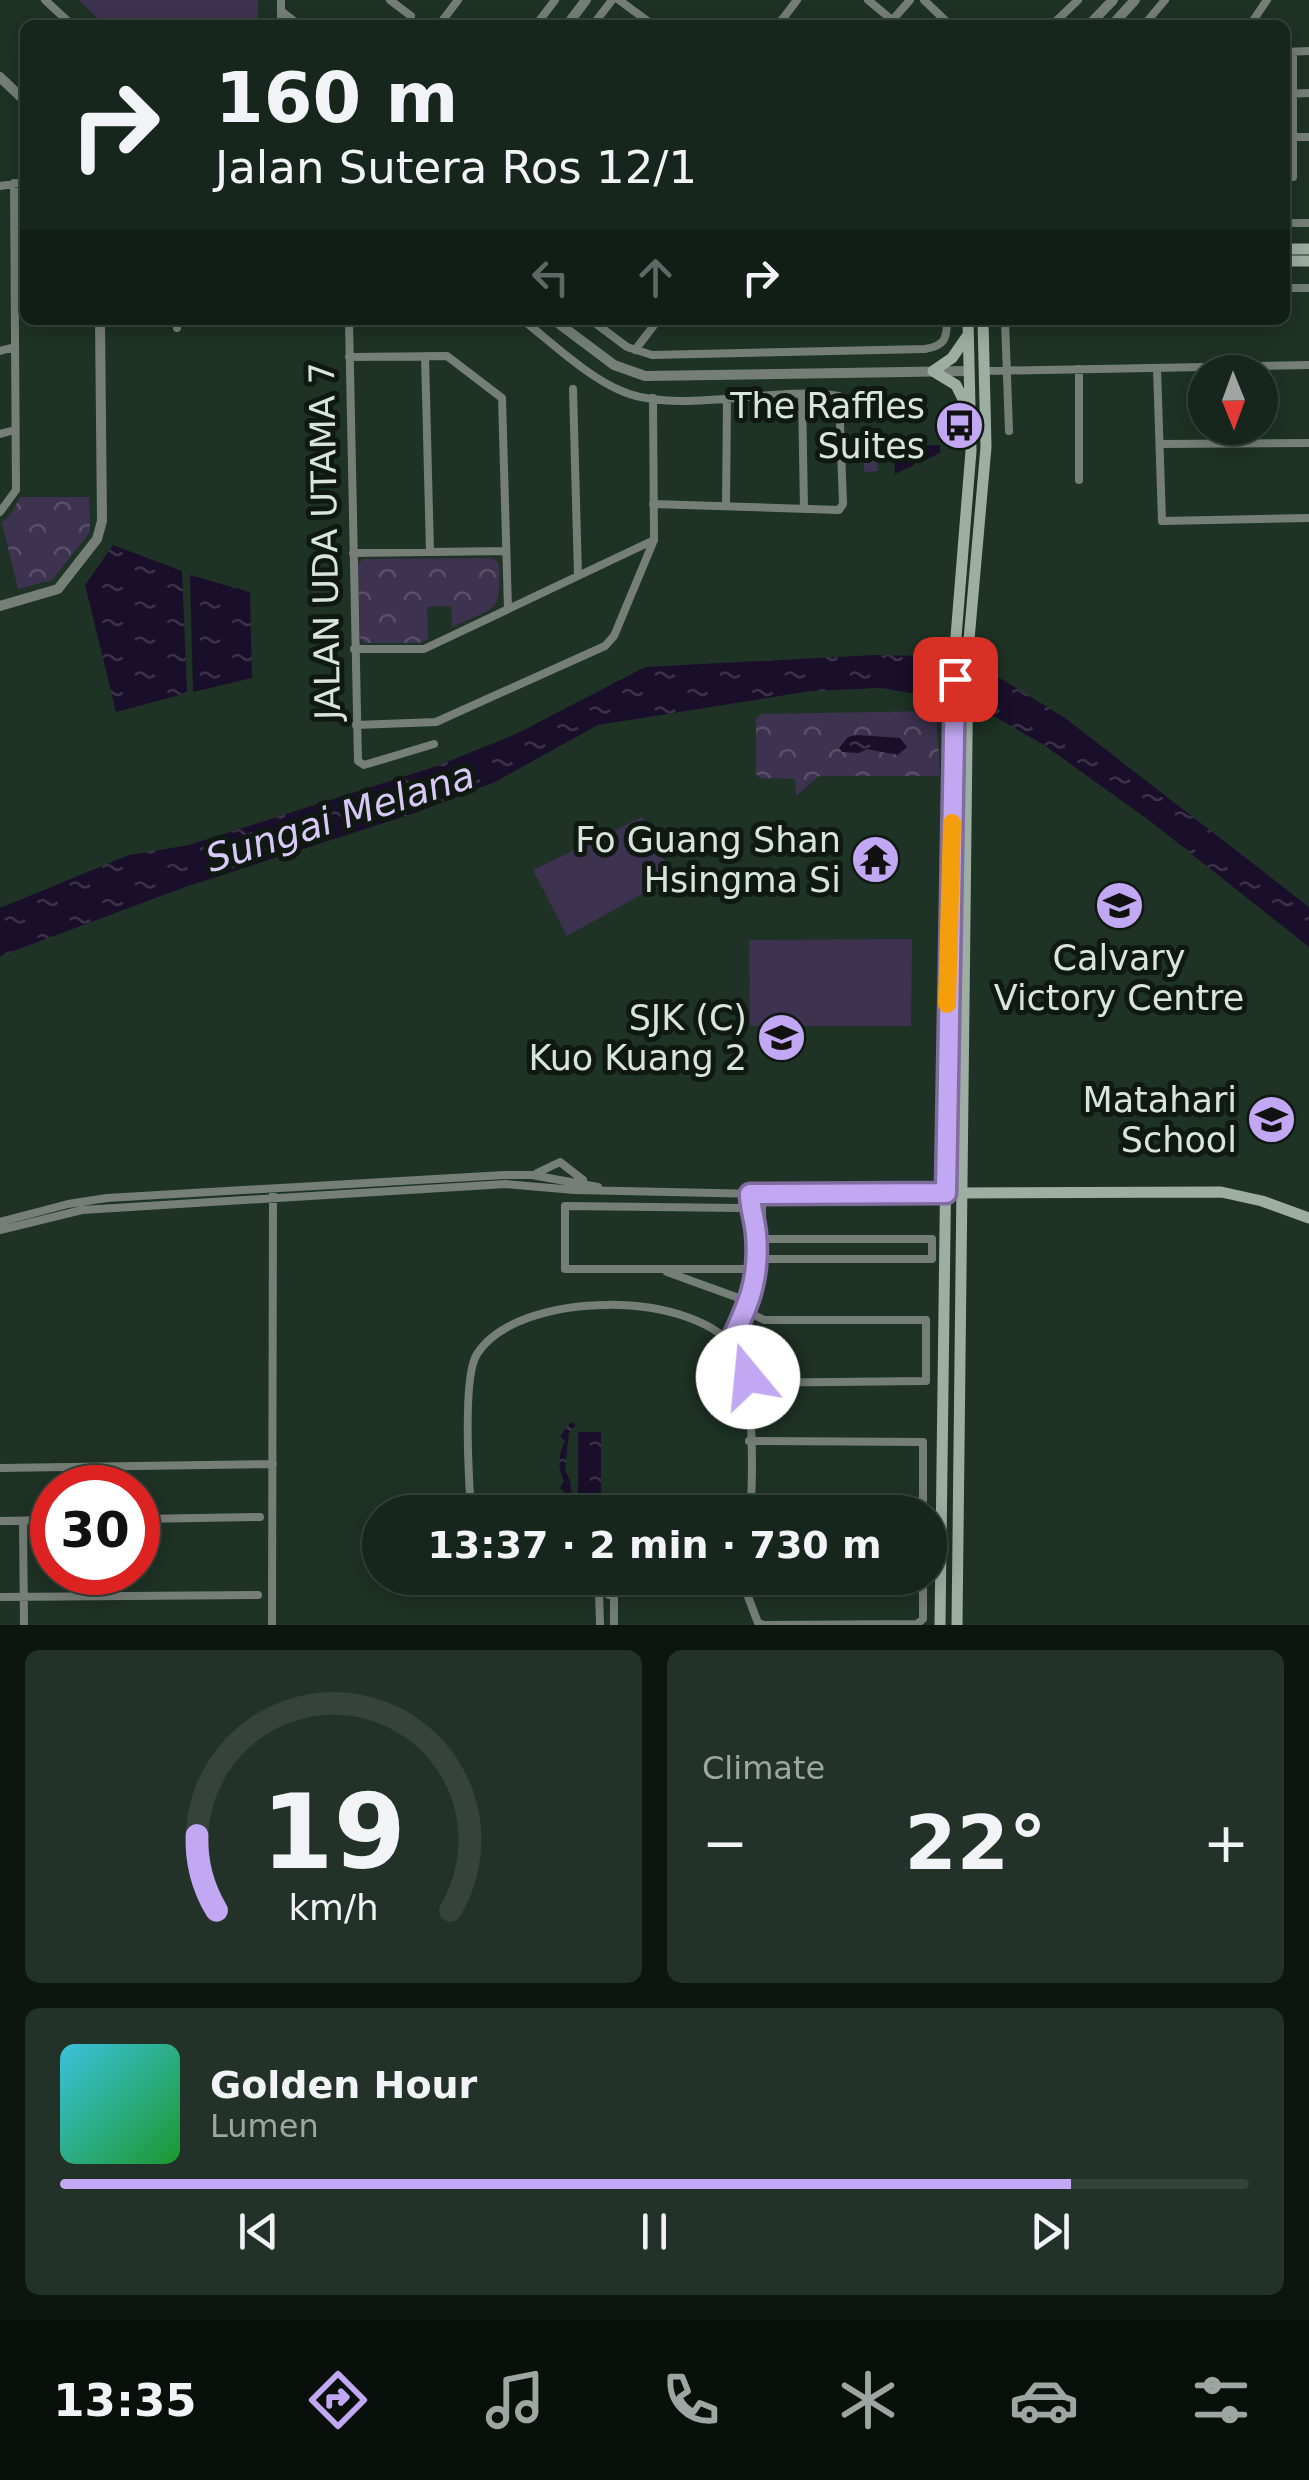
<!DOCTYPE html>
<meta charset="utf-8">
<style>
body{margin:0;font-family:"DejaVu Sans",sans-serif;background:#233229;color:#f1f3f6;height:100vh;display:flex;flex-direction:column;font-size:38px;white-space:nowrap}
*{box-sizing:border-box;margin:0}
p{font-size:32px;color:#9ea5a3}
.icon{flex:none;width:55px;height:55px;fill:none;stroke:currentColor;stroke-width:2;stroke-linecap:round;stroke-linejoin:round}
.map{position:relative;height:1625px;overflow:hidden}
.details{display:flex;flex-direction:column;gap:25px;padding:25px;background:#0c150f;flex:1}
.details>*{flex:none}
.top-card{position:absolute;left:20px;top:20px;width:1270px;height:305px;border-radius:15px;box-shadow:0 5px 25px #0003,0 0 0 2px #35433b;background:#16261c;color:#f1f3f6;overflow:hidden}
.needle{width:65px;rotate:179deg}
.fabs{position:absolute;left:1188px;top:355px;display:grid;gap:20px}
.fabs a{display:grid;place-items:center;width:90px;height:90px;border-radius:50%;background:#16261c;box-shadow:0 5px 25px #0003,0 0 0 2px #35433b;font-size:50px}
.speed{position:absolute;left:30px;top:1465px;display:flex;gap:20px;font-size:50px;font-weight:700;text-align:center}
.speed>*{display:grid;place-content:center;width:130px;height:130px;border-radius:50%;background:#16261c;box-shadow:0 5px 25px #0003,0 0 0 2px #35433b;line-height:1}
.speed .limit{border:15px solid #d22;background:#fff;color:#111}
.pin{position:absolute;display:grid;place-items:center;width:85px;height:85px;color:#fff;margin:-42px;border-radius:20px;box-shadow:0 5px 15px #0006}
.me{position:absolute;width:110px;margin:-55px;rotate:343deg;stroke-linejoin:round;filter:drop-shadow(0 0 8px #0008)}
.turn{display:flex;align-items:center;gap:35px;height:210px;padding:0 30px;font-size:45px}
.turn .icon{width:130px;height:130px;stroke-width:2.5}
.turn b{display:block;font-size:70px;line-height:85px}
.lanes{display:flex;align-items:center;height:95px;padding:0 30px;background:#0003;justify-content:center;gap:50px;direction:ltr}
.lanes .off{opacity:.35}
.big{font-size:75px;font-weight:700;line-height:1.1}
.details .tile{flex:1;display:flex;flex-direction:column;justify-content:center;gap:15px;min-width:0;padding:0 35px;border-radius:15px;background:#233229}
.details .dial{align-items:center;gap:0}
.dial svg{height:260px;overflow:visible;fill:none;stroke:#35433b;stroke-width:7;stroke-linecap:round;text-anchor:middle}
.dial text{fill:#f1f3f6;stroke:none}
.song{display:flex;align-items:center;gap:30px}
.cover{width:120px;height:120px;border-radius:15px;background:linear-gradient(135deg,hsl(190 70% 55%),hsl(130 70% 35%))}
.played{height:10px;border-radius:5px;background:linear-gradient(90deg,#c2a8f2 85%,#35433b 85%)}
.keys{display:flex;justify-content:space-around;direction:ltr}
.heat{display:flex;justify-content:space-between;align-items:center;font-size:55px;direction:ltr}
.details .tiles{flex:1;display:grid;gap:25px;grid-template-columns:1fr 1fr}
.tile:last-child{grid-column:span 2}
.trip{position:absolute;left:362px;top:1495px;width:585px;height:100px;border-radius:50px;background:#16261c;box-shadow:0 5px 25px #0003,0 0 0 2px #35433b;font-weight:700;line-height:100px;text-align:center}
.dock{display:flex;height:160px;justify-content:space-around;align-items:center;background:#090f0b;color:#9ea5a3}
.dock .icon{width:70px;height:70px}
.dock .current{color:#c2a8f2}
.dock b{font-size:45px;color:#f1f3f6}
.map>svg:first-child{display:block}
</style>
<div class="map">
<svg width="1309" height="1625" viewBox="0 0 1309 1625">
<defs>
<pattern id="forest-crowns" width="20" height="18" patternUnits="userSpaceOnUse" patternTransform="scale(2.5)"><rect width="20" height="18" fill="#3d3250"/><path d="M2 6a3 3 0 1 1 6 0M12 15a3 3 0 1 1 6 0" fill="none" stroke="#585069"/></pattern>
<pattern id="water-ripples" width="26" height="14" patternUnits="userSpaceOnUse" patternTransform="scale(2.5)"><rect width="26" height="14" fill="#1a0f2a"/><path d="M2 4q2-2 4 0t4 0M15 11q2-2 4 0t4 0" fill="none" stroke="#3b3248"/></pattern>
</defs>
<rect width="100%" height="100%" fill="#1e3225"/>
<path fill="url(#forest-crowns)" d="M 20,497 L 89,497 L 90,532 L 52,580 L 18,589 L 2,523 L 13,511 Z
M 493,558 L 499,564 C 501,615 496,606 452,627 L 451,606 L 427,607 L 428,639 L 419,643 L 365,643 L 360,638 L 358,564 L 363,559 Z
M 936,711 L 940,776 L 819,776 L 796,796 L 795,779 L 760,778 L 756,774 L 756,718 L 761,714 Z"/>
<path fill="#3d3250" d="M 79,0 L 258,0 L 258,25 L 104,25 Z
M 877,442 L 878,471 L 864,472 L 864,443 Z
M 642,817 L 673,877 L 567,936 L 533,870 Z
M 912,939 L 911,1026 L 750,1026 L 749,940 Z"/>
<path fill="url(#water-ripples)" d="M 940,445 L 940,453 L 895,474 L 894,446 Z
M 113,545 L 182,571 L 187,693 L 116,712 L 85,585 Z
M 190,575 L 250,592 L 252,678 L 193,692 Z
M 875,655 L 928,656 L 980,666 L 1065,718 L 1309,907 L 1309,947 L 1150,821 L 1044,745 L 971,703 L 880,688 L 811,691 L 598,725 L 495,782 L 415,813 L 185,887 L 0,956 L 0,908 L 129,855 L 189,845 L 437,766 L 516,734 L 645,667 Z
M 857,735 L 900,738 L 907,747 L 898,755 L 867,749 L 859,753 L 842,752 L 839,748 L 848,737 Z
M 571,1422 L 576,1425 L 569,1432 L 565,1470 L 570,1480 L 572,1498 L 581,1505 L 595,1506 L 598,1512 L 587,1512 L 560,1488 L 564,1481 C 557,1467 558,1455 565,1441 L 560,1436 Z
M 578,1432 L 601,1432 L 601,1493 L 578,1494 Z"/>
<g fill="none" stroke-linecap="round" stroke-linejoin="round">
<path stroke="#757f78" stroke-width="8" d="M 45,0 L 72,25
M 281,0 L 281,25
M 390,0 L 411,16
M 619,0 L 653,25
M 868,0 L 898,25
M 924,0 L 950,25
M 281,11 L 299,25
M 439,25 L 458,0
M 536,25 L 555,0
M 593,25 L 612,0
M 778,25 L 797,0
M 888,25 L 910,0
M 1052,25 L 1078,0
M 1144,25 L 1165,0
M 1250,25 L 1267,0
M 1285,52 L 1309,51
M 1285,94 L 1309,93
M 1285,137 L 1309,137
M 1293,177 L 1293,52
M 0,186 L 25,182
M 1285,223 L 1309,223
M 1285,288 L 1309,288
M 176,320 L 177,328
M 349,320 L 358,761 L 364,765 L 434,744
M 523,320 C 552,343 590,379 624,392 C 682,415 776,385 839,396 L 843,504 L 839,510 L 653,504
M 591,320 L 627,347 L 652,355 L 925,349 C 945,346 947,338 947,320
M 1005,320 L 1009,431
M 635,350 L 658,320
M 0,351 L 15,347
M 425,356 L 430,552
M 349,357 L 447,356 L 502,398 L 508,609
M 1157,368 L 1162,521 L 1309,518
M 984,371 L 1309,365
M 573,389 L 578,576
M 802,395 L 804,509
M 0,434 L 15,430
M 1160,444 L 1309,443
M 1079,480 L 1079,369
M 726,506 L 727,399
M 0,512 L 16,490 L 14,183
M 353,553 L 506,551
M 354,649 L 424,649 L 654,540
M 356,725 L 436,722 L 605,646 L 614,636 L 654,540 L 653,398
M 537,1173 L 560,1162 L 583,1180
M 742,1208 L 565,1206 L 565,1269 L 756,1269
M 0,1222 L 68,1204 L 107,1198 L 504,1175 L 532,1175 L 598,1187
M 756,1229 L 762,1216 L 762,1194
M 0,1230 L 82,1210 L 506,1184 L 574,1190 L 762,1194 L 946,1193
M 756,1259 L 932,1259 L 932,1239 L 756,1239
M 667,1272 L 750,1302
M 746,1311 L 764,1320 L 926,1320 L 926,1381 L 748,1383
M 730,1343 C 749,1304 760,1279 756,1234 C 755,1220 750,1208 750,1194
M 749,1441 L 923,1442 L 923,1501 L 751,1502
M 0,1468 L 273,1464
M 471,1512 C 469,1481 462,1377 477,1354 C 518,1289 699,1288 739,1354 C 754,1380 753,1480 750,1512
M 138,1519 L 260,1517
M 0,1521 L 52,1520
M 23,1521 L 24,1625
M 521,1578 L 549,1585 L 597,1584
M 600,1578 L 598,1589 L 609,1595 L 617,1587 L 614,1578
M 741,1578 L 758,1623 L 764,1625 L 917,1624 L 923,1619 L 923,1578
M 617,1584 L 679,1582 L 692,1578
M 599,1592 L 600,1624
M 0,1597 L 258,1595
M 614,1624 L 614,1592
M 272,1625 L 273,1195"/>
<path stroke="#757f78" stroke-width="10" d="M 567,25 L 586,0
M 1089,25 L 1113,0
M 1112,25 L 1135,0
M 0,77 L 25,101
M 554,320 L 614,365 L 645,376 L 969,371
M 0,606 L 58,589 L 97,539 L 102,521 L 100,320"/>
<path stroke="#9eaea2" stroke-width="11" d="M 1285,249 L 1309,249
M 1285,261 L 1309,261
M 933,371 L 956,385 L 966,405
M 933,371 L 952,358 L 968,335
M 955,1193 L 1221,1192 L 1262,1201 L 1309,1218
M 940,1625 L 948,992 L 955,649 L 971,451 L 968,320
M 957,1625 L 968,651 L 986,447 L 983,320"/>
</g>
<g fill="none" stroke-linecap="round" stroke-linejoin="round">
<defs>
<path id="route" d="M 748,1377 L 739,1354 L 730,1343 C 749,1304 760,1278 756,1234 C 755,1220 750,1208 750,1194 L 946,1193 L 955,679"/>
</defs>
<use href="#route" stroke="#7e6d9d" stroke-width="25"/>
<use href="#route" stroke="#c2a8f2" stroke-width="18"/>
<path stroke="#f59e0b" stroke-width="18" d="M 947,1004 L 952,823"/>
</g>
<defs>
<symbol id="bus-disc" viewBox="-11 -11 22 22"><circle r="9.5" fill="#c2a8f2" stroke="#0f1811"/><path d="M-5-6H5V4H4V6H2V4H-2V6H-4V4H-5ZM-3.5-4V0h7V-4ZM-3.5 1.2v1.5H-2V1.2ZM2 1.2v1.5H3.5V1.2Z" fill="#111"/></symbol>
<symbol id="temple-disc" viewBox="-11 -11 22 22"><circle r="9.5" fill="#c2a8f2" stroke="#0f1811"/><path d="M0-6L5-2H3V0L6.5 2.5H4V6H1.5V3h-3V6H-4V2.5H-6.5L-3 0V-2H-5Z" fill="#111"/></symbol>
<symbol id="school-disc" viewBox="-11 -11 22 22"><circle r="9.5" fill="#c2a8f2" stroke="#0f1811"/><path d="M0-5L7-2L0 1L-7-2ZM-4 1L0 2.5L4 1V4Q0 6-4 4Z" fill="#111"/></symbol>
</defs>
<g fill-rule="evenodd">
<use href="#bus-disc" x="932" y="398" width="55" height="55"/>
<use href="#temple-disc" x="848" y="832" width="55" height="55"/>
<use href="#school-disc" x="1092" y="878" width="55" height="55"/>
<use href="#school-disc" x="754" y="1010" width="55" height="55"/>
<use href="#school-disc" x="1244" y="1092" width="55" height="55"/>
</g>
<g text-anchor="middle" stroke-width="10" stroke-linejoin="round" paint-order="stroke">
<g font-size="35" fill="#d8e5dc" stroke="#0f1811" text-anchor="end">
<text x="925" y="418">The Raffles<tspan x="925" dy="40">Suites</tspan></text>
<text x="841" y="852">Fo Guang Shan<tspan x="841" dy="40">Hsingma Si</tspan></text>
<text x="1119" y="970" text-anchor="middle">Calvary<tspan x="1119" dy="40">Victory Centre</tspan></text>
<text x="747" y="1030">SJK (C)<tspan x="747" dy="40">Kuo Kuang 2</tspan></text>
<text x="1237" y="1112">Matahari<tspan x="1237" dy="40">School</tspan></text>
</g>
<g font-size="35" fill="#d8e5dc" stroke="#0f1811">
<text transform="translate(325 541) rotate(-91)" y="12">JALAN UDA UTAMA 7</text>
</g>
<g font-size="38" font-style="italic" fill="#d8c8f8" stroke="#0f1811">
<text transform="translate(340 817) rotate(-18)" y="13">Sungai Melana</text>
</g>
</g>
</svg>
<div class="fabs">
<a><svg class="needle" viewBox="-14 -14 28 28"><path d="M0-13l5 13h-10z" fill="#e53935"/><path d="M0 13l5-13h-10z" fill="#9ea5a3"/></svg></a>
</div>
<div class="speed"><div class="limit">30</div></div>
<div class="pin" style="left:955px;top:679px;background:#d93025"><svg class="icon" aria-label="arrive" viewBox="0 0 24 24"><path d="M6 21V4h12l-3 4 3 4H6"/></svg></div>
<svg class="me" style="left:748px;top:1377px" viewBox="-20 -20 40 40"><circle r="19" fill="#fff"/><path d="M0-13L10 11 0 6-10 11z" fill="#c2a8f2"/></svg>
<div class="trip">13:37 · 2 min · 730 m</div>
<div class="top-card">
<div class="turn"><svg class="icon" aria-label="right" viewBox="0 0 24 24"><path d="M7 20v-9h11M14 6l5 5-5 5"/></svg><div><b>160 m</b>Jalan Sutera Ros 12/1</div></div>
<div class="lanes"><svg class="icon off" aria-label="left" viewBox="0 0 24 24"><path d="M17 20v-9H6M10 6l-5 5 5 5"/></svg><svg class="icon off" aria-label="ahead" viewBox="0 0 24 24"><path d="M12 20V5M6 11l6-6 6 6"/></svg><svg class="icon" aria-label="right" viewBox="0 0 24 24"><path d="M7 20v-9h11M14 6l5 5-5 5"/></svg></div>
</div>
</div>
<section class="details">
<div class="tiles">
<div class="tile dial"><svg viewBox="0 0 100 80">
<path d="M14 69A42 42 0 1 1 86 69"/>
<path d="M14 69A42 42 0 0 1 8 46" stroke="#c2a8f2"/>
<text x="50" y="56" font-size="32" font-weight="700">19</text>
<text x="50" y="72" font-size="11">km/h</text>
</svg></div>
<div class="tile"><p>Climate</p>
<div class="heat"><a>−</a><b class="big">22°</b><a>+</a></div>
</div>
<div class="tile">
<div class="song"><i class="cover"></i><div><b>Golden Hour</b><p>Lumen</p></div></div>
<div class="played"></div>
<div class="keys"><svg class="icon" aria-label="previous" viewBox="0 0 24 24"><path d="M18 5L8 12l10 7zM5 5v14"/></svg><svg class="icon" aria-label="pause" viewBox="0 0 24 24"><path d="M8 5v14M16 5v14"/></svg><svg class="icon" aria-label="next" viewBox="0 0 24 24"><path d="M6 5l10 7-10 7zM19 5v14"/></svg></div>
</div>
</div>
</section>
<nav class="dock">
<b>13:35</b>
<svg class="icon current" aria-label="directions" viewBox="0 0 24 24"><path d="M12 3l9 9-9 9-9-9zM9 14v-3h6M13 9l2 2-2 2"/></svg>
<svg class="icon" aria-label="music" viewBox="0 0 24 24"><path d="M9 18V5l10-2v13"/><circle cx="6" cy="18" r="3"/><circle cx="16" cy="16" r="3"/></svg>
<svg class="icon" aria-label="phone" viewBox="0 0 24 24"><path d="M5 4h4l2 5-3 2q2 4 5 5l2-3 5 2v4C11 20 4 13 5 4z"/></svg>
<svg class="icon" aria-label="climate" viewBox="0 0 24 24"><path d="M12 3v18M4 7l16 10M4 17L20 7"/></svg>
<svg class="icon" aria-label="car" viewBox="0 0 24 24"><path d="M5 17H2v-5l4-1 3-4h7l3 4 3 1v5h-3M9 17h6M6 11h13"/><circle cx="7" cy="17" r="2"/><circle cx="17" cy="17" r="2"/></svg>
<svg class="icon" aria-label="filters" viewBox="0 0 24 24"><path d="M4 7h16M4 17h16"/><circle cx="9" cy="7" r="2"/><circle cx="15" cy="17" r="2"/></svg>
</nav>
